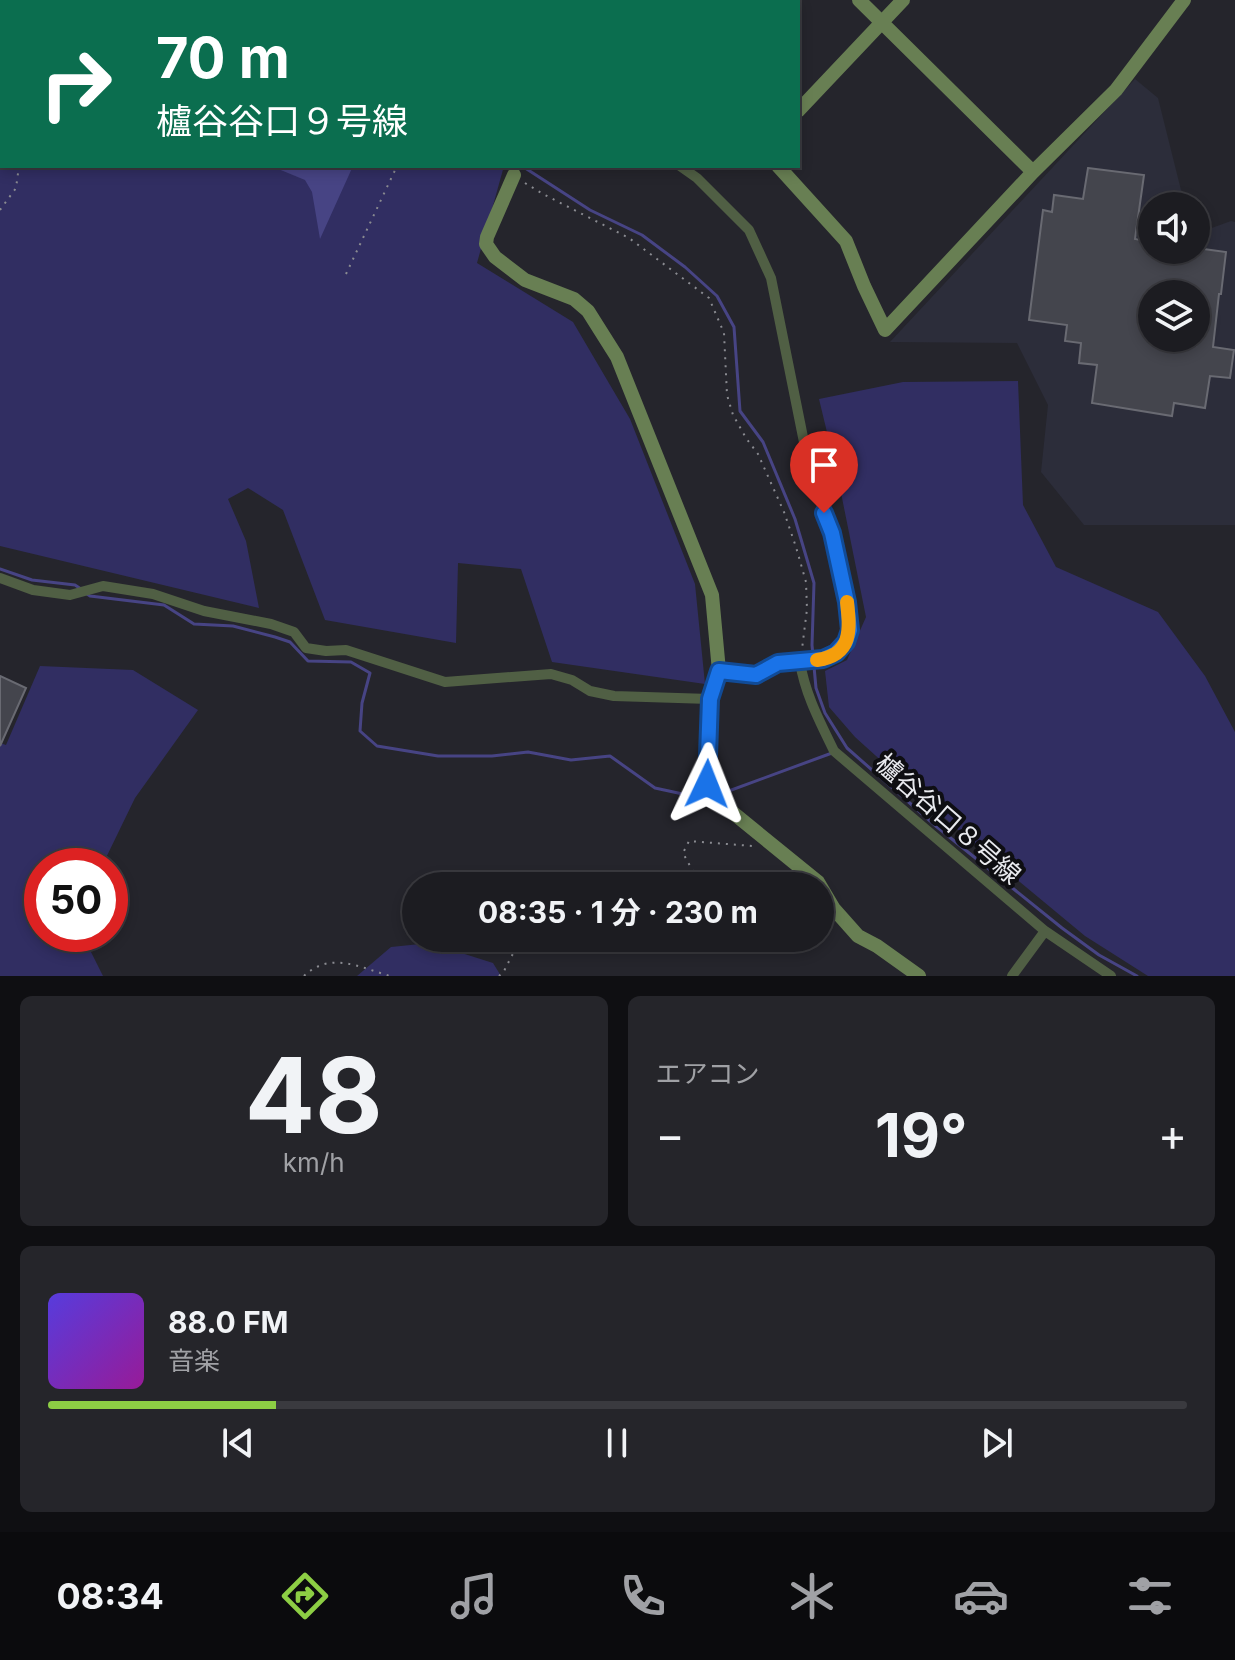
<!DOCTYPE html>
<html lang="ja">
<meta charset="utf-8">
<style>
body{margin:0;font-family:Inter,"Noto Sans JP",sans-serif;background:#25252a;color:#f1f3f6;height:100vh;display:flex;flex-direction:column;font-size:30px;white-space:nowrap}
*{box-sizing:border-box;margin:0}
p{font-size:26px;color:#a0a1a5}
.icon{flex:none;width:44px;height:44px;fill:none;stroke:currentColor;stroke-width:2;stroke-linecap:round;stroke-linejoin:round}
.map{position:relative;height:976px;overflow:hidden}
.panel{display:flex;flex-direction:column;gap:20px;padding:20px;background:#0f0f12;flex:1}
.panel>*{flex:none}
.banner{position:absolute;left:0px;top:0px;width:800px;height:168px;box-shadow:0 4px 12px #0003,0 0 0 2px #3a3a3f;background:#0b6e4f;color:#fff;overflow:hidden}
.buttons{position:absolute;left:1138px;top:192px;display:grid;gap:16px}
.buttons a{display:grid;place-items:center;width:72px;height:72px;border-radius:50%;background:#1c1c21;box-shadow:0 4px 12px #0003,0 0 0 2px #3a3a3f;font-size:40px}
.speed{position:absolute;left:24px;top:848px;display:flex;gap:16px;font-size:40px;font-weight:700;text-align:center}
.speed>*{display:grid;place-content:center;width:104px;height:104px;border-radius:50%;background:#1c1c21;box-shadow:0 4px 12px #0003,0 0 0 2px #3a3a3f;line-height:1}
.speed .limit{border:12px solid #d22;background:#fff;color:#111}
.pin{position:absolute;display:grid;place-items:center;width:68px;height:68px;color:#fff;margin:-82px -34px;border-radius:50% 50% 50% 0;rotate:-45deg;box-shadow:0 0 8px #0007}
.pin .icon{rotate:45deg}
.me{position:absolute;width:88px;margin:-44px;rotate:2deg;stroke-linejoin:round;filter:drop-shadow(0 0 6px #0008)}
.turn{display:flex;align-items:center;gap:28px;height:168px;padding:0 24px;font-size:36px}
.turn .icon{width:104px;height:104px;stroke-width:2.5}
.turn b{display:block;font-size:56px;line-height:68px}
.big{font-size:60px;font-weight:700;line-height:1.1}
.panel .card{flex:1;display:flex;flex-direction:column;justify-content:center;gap:12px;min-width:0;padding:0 28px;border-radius:12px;background:#25252a}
.panel .dial{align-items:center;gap:0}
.dial b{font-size:104px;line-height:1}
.song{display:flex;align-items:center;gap:24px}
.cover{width:96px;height:96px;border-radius:12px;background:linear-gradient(135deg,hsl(250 70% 55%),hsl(300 70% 35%))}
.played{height:8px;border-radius:4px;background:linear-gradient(90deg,#8dce44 20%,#3a3a3f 20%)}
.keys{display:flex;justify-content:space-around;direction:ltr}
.heat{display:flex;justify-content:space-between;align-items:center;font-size:44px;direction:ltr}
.panel .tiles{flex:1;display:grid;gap:20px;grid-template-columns:1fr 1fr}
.card:last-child{grid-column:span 2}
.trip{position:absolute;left:402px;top:872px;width:432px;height:80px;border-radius:40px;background:#1c1c21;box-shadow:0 4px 12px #0003,0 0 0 2px #3a3a3f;font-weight:700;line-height:80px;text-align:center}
.menu{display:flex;height:128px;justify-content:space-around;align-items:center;background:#0b0b0d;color:#a0a1a5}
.menu .icon{width:56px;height:56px}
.menu .selected{color:#8dce44}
.menu b{font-size:36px;color:#f1f3f6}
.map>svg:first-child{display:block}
</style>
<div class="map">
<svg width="1235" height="976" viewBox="0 0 1235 976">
<rect width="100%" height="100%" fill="#25252c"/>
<path fill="#2c2d3a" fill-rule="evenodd" d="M 1135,79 L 1158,98 L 1185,206 L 1152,206 L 1152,250 L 1196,250 L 1196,230 L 1209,229 L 1231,221 L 1235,222 L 1235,525 L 1084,525 L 1041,472 L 1048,405 L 1017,343 L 890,342 ZM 1152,294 L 1196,294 L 1196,338 L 1152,338 Z"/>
<path fill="#312e62" d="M 0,0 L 291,0 L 304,2 L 2,2 L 2,166 L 504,166 L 477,263 L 573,322 L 630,419 L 695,584 L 705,684 L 552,662 L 521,569 L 458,563 L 456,643 L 325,620 L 283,510 L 248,488 L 228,499 L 246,541 L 259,608 L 0,546 Z
M 1018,381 L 1023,505 L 1056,567 L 1158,612 L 1205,676 L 1235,732 L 1235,976 L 1148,976 L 1085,936 L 968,839 L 855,737 L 829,707 L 825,671 L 847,660 L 866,617 L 838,478 L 819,399 L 903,382 Z
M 40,666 L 133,670 L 198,710 L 135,798 L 102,866 L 42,866 L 42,934 L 82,934 L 103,976 L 0,976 L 0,743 L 6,745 Z
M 430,943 L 493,963 L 501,976 L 357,976 L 391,947 Z"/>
<path fill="#474484" d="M 271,166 L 353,166 L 320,239 L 312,192 L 305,180 Z"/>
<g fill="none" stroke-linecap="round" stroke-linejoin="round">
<path stroke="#474484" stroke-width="3" d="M 522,166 L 590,210 L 642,235 L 685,267 L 717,296 L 734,327 L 740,411 L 763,442 L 795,519 L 814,583 L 812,645 L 816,688 L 825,713 L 847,748 L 937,827 L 1062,928 L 1099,955 L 1137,976
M 0,569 L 32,580 L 75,585 L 81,589
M 87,594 L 90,596 L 164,605 L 194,624 L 233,626 L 275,637 L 290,642 L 308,661 L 351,662 L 370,673 L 362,703 L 360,731 L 377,746 L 438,756 L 492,756 L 528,752 L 571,760 L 610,756 L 655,788 L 692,796 L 707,794
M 719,793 L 726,792 L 832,753"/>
</g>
<path fill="#44454d" stroke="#696a72" stroke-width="2" fill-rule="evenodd" d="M 1088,168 L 1144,175 L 1135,239 L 1152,242 L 1152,250 L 1196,250 L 1196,248 L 1226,252 L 1221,294 L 1219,294 L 1213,347 L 1234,350 L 1230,378 L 1210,376 L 1205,408 L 1174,403 L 1172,416 L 1092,403 L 1097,365 L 1079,363 L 1081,343 L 1065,341 L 1067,325 L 1029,320 L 1043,210 L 1052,212 L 1054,195 L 1083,199 ZM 1152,294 L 1196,294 L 1196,345 L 1152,339 Z
M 0,676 L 26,688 L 0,746 Z"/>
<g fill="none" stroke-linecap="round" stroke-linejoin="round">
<path stroke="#8a8b91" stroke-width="2" stroke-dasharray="2 6" stroke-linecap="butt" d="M 197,0 L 208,2
M 39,2 L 51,1
M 64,2 L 66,0
M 534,2 L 534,0
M 0,6 L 2,6
M 0,20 L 2,20
M 0,82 L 2,81
M 525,183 L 543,194 L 629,238 L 709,298 L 724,333 L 727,395 L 733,415 L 746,438 L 758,454 L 784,512 L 796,547 L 806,582 L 807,609 L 802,649
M 0,210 L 16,188 L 19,166
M 346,274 L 397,166
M 701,886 L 683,853 L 689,841 L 752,846
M 304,976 C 330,951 359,967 390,976
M 499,976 L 504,971 L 521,938"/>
<path stroke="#505f44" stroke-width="10" d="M 680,166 L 697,178 L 749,230 L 771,278 L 810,472 L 832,533 L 847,602 L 850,630 L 846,642 L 836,653 L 823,659 L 778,663 L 756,675 L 719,671
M 0,578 L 33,590 L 70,595 L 103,586 L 153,594 L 204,611 L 271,624 L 294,632 L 306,648 L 326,651 L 346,650 L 445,682 L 551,674 L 572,680 L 590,691 L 614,696 L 710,699
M 800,662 C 805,694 820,722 834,751 L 1045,931 L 1111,976
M 1012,976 L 1045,931"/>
<path stroke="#687f53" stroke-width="14" d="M 385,0 L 399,2
M 859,0 L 1033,172
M 624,2 L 628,0
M 798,111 L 903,0
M 778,166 L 846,241 L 864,286 L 885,330 L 1033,172 L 1116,90 L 1184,0
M 514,175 L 487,237 L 486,244 L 495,257 L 525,280 L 574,299 L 588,311 L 617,357 L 712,595 L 719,671 L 710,699 L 707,784 L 716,799 L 818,882 L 834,909 L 858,936 L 877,946 L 919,976"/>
</g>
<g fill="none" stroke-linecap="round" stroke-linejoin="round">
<defs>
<path id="route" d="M 707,784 L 710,699 L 719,671 L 756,675 L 778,663 L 823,659 L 836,653 L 846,642 L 850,630 L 847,602 L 832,533 L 824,513"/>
</defs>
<use href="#route" stroke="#114b97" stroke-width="20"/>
<use href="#route" stroke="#1a73e8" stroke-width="14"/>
<path stroke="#f59e0b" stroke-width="14" d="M 817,660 C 853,655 850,629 847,602"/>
</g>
<g text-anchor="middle" stroke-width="8" stroke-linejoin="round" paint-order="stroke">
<g font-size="26" fill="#e9eaef" stroke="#0e0e12">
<text transform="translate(948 819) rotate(41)" y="9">櫨谷谷口８号線</text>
</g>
</g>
</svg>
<div class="buttons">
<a><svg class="icon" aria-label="sound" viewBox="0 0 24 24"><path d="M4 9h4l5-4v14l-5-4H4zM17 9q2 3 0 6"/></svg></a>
<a><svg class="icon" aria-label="layers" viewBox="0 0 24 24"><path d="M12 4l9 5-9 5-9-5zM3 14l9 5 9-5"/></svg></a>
</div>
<div class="speed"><div class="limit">50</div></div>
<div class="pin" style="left:824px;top:513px;background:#d93025"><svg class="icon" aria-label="arrive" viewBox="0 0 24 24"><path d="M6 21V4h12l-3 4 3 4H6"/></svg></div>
<svg class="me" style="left:707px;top:784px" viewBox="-20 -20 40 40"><path d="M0-17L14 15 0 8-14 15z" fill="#1a73e8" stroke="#fff" stroke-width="4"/></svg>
<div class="trip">08:35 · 1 分 · 230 m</div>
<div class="banner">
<div class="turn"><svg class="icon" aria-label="right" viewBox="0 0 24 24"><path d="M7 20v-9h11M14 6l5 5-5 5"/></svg><div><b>70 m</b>櫨谷谷口９号線</div></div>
</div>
</div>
<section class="panel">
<div class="tiles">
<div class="card dial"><b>48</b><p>km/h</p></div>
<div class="card"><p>エアコン</p>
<div class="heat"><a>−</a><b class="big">19°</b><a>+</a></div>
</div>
<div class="card">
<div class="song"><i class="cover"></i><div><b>88.0 FM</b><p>音楽</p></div></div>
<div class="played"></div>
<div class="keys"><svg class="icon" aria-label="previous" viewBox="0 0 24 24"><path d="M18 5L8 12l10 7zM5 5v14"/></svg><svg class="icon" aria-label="pause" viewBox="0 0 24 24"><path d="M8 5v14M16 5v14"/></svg><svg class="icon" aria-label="next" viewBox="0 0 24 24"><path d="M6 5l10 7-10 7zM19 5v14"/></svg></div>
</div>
</div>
</section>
<nav class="menu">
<b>08:34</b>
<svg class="icon selected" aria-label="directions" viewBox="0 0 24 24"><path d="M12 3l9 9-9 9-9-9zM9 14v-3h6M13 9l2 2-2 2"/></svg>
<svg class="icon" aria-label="music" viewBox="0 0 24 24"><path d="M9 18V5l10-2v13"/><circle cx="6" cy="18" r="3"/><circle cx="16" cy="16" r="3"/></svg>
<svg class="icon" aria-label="phone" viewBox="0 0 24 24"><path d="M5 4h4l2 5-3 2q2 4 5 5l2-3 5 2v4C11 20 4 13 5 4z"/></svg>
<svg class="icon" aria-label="climate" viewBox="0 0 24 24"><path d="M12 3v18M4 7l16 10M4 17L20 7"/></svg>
<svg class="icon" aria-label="car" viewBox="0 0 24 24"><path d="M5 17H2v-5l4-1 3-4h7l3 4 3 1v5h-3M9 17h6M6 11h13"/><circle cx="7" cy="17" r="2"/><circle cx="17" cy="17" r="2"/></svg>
<svg class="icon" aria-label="filters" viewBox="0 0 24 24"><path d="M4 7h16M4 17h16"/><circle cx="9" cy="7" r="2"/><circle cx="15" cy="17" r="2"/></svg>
</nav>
